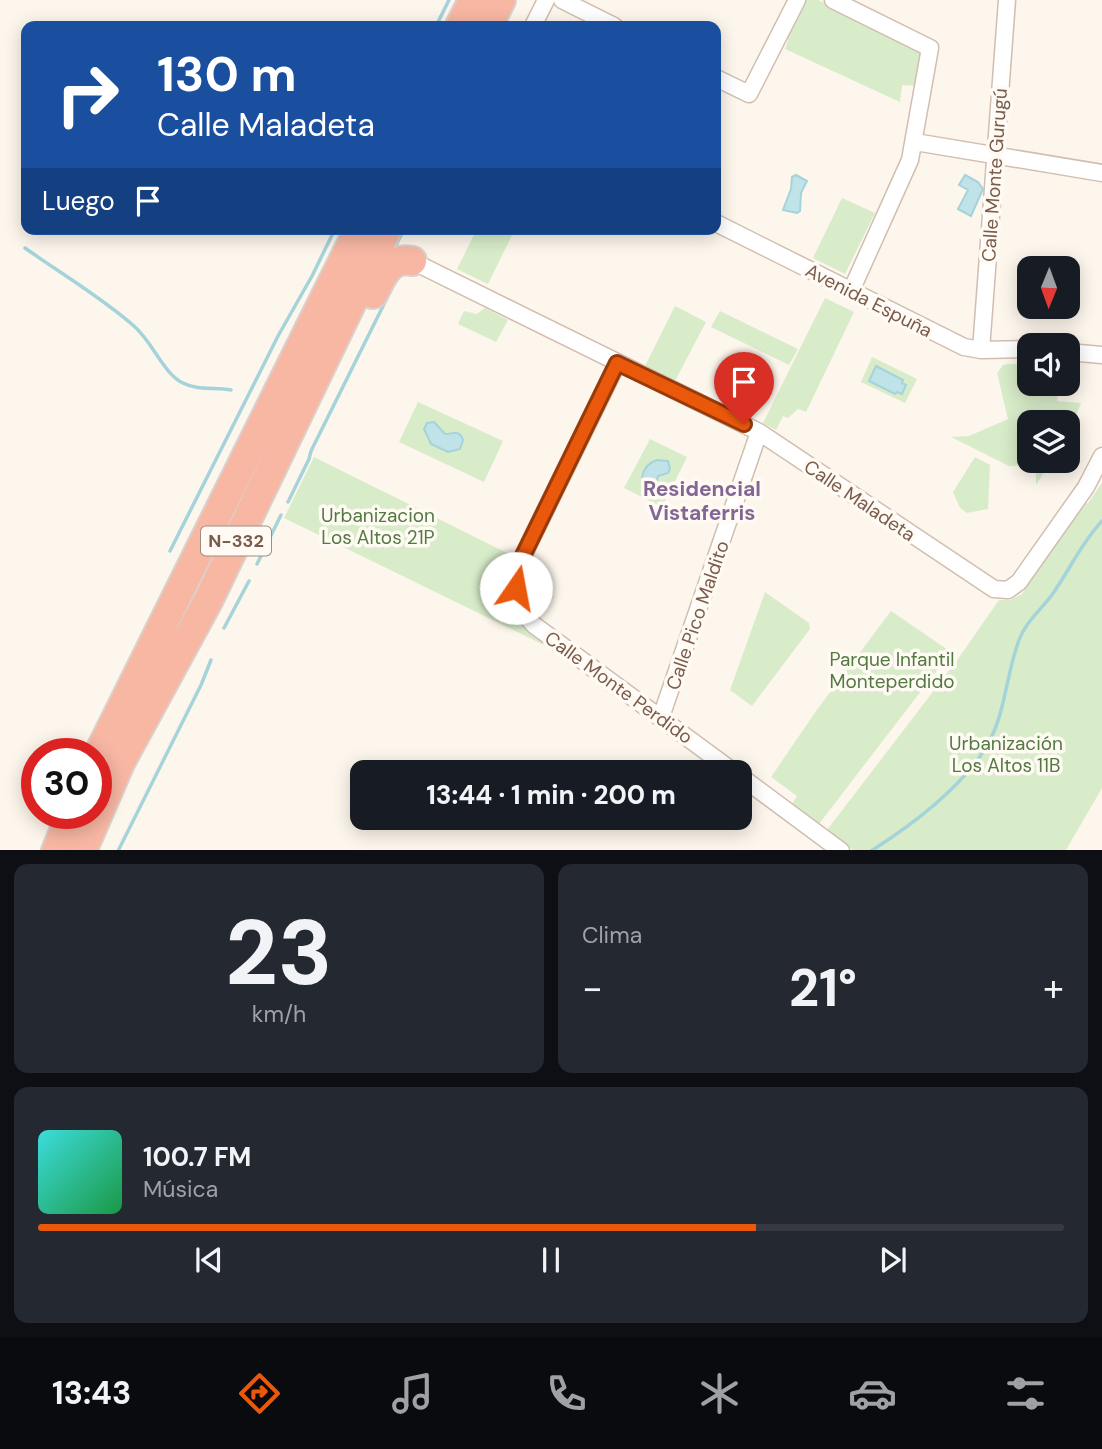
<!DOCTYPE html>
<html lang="es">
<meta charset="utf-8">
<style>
body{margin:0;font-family:"DM Sans",sans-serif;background:#242831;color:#f1f3f6;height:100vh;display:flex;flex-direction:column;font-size:26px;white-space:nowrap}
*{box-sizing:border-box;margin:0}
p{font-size:23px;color:#9ea1a6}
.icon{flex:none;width:38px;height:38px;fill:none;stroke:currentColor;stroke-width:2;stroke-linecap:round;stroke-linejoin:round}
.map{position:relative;height:850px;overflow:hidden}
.side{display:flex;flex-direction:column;gap:14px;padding:14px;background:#0d0f14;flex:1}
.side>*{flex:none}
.banner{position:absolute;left:21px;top:21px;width:700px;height:214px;border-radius:14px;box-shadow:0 4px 18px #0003;background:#1a4fa0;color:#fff;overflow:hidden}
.needle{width:46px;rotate:181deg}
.tools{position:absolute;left:1017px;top:256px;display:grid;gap:14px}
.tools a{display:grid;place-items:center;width:63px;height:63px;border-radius:14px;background:#171b24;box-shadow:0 4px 18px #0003;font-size:35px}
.speed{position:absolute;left:21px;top:738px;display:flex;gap:14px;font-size:35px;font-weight:700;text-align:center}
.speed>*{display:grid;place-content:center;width:91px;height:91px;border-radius:50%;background:#171b24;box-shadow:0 4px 18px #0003;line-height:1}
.speed .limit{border:10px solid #d22;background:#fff;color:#111}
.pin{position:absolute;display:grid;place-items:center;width:60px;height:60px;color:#fff;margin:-72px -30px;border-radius:50% 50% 50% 0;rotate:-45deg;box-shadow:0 0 7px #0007}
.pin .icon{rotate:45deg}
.me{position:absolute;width:77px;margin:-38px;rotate:12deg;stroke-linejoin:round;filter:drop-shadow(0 0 5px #0008)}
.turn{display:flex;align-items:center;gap:24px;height:147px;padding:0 21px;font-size:32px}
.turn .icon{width:91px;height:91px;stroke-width:2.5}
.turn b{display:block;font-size:49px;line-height:60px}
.then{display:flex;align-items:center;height:66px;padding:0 21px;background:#0003;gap:14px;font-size:26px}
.big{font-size:52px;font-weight:800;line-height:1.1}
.side .widget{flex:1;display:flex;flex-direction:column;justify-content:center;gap:10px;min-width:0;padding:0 24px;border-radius:14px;background:#242831}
.side .dial{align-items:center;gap:0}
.dial b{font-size:91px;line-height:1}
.song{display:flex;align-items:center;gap:21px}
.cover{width:84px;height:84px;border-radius:10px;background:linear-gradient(135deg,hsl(180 70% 55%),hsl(140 70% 35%))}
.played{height:7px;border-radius:4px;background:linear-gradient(90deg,#ea580c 70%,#363941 70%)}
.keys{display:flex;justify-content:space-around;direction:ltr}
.heat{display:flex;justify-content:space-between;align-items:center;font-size:38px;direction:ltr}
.side .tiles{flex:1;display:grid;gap:14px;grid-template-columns:1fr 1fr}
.widget:last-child{grid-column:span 2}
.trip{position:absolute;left:350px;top:760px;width:402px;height:70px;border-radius:14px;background:#171b24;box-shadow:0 4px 18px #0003;font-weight:800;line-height:70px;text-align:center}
.menu{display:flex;height:112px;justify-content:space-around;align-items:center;background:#090b0e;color:#9ea1a6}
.menu .icon{width:49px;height:49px}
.menu .on{color:#ea580c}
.menu b{font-size:32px;color:#f1f3f6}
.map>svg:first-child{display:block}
</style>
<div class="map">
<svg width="1102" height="851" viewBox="0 0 1102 851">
<rect width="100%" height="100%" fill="#fdf6ec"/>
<path fill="#d8ecc9" d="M 804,0 L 818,0 L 922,51 L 918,86 L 902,85 L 900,102 L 785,49 L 788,41 L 786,36 Z
M 842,198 L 875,213 L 845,274 L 813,258 Z
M 477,229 L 515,229 L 488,284 L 457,269 Z
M 825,298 L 854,312 L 806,412 L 798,409 L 788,418 L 783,416 L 776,430 L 763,423 Z
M 675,306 L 706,322 L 675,381 L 645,366 Z
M 485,308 L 508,320 L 496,342 L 458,324 L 464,311 L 477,314 Z
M 720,311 L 798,349 L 789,365 L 711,327 Z
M 872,357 L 917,379 L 905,403 L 861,382 Z
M 1008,364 L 1029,364 L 1029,383 L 1059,383 L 1057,401 L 1081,403 L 1068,436 L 1068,422 L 1029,422 L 1029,460 L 1052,460 L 1036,485 L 1036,465 L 1009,466 L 951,437 L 969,436 L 1008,419 L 997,373 L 1003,365 Z
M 418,402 L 503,441 L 484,482 L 399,442 Z
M 650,439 L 687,457 L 662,507 L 624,488 Z
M 314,457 L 513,556 C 490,597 518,621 546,646 L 284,518 Z
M 975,457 L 990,465 L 988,509 L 967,513 L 960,508 L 953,492 Z
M 1102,483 L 1102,788 L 1066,850 L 853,850 L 827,830 L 958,659 L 999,600 L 1010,600 L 1022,594 L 1083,505 L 1088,503 Z
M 765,592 L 809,623 L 810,629 L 752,706 L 730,690 Z
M 891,611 L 951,652 L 819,824 L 792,804 L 797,796 L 771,777 L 816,711 Z"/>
<path fill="#bfe3e8" stroke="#a5d3da" stroke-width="2" d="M 796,175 L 807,181 L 801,193 L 800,211 L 797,213 L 783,210 L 791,189 L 792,177 Z
M 965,175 L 978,182 L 983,189 L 971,216 L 958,209 L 968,190 L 959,185 Z
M 876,366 L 903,380 L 902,383 L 906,385 L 902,394 L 897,392 L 895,394 L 869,381 Z
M 434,422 L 445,434 C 453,434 459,429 463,440 L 460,449 L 448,452 L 431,444 L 424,429 L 427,423 Z
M 657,460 L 668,461 L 670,469 L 668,473 L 658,476 L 655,488 L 647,488 C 637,477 645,464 657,460 Z"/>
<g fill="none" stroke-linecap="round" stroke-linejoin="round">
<path stroke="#a5d3da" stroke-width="3.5" d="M 436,26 L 449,0
M 25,248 C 60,273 104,299 135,327 C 153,343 164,374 183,383 C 198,391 215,387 231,390
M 394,249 L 404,229
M 288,502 L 309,459 L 311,451 L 393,286
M 170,551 L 278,336 L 312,276 L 335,229
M 257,564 L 281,515
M 224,628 L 249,581
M 118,851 L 201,685 L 211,660
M 871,851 C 912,825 956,792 983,752 C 1006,718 1005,677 1019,640 C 1026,621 1043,608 1054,592 C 1071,567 1081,544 1102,521"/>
<defs>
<path id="street" d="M 562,0 L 614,26
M 833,0 L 930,48 L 910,160 L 851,291
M 533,26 L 546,0
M 716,78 L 749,94 L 797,0
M 915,142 L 1102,173
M 716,223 L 964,347 L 981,350 L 1029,349
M 412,261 L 759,432 L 994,589 L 1008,590 L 1019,582 L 1086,487 L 1102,456
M 981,350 L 1007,0
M 1068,352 L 1102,355
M 617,364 L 518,566 C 514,589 517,608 534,625 L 734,772
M 661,717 L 759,432
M 740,776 L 841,851"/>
<path id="highway" d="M 460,26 L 473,0
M 488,26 L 501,0
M 373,294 C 382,277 389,256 412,261
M 96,759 L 359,229
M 56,851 L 71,814
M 82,851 L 121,761 L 209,599 L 387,229"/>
</defs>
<use href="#street" stroke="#d1beb0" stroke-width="19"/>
<use href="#highway" stroke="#dad1cd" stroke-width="32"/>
<use href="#street" stroke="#fff" stroke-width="16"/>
<use href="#highway" stroke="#f7b7a3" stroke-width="28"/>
</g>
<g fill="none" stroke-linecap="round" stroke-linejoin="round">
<defs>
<path id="route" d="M 516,588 L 518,566 L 617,363 L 744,424"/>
</defs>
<use href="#route" stroke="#983908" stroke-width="18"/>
<use href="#route" stroke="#ea580c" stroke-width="12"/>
</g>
<g text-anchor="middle" stroke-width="7" stroke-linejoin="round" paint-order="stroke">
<rect fill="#fffaf3" stroke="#a28b7f" stroke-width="2" x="201" y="526.5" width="70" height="29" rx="5"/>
<g font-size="18" font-weight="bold" fill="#7a5c4d">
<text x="236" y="547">N-332</text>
</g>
<g font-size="19" fill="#7a5c4d" stroke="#fffaf3">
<text transform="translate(994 175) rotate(-86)" y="7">Calle Monte Gurugú</text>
<text transform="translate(869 300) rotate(27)" y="7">Avenida Espuña</text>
<text transform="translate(860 500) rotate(34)" y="7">Calle Maladeta</text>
<text transform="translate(697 615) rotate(-71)" y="7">Calle Pico Maldito</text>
<text transform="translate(619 687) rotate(36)" y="7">Calle Monte Perdido</text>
</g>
<g font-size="19" fill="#537a41" stroke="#fffaf3">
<text x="378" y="522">Urbanizacion<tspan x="378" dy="22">Los Altos 21P</tspan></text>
<text x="892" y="666">Parque Infantil<tspan x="892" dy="22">Monteperdido</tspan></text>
<text x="1006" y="750">Urbanización<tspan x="1006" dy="22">Los Altos 11B</tspan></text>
</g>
<g font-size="21" font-weight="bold" fill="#846695" stroke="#fffaf3">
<text x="702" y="496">Residencial<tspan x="702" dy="24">Vistaferris</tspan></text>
</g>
</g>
</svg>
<div class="tools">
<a><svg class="needle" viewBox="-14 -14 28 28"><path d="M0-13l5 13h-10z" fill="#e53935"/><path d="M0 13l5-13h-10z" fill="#9ea1a6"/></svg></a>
<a><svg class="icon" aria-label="sound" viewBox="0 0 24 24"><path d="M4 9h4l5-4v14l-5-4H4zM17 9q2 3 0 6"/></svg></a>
<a><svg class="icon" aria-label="layers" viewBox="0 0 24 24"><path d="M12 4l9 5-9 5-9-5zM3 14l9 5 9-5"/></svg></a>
</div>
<div class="speed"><div class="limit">30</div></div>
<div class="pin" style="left:744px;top:424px;background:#d93025"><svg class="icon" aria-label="arrive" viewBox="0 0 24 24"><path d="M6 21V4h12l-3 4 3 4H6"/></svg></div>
<svg class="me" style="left:516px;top:588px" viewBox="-20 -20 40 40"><circle r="19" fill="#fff"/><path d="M0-13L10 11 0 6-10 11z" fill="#ea580c"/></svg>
<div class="trip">13:44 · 1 min · 200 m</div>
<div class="banner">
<div class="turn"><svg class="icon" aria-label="right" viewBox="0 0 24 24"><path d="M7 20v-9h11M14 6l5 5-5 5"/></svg><div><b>130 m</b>Calle Maladeta</div></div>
<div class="then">Luego<svg class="icon" aria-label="arrive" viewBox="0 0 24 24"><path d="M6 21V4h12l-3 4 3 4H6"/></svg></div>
</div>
</div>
<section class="side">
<div class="tiles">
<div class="widget dial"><b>23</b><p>km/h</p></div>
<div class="widget"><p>Clima</p>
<div class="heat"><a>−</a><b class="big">21°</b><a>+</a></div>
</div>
<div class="widget">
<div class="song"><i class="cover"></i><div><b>100.7 FM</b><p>Música</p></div></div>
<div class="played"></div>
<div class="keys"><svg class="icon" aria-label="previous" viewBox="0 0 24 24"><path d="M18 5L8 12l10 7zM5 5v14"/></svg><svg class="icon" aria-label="pause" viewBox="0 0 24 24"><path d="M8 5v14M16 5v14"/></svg><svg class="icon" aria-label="next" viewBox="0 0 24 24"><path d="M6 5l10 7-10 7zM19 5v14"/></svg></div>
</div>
</div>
</section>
<nav class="menu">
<b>13:43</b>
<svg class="icon on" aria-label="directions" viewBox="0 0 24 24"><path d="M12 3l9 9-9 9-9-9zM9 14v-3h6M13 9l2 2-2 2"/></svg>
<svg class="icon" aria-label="music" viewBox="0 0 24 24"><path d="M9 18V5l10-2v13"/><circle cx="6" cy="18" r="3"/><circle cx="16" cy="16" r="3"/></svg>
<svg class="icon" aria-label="phone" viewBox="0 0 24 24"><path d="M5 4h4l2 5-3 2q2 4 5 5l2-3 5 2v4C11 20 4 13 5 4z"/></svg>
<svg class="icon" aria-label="climate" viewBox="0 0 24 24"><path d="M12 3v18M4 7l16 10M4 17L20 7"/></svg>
<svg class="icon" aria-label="car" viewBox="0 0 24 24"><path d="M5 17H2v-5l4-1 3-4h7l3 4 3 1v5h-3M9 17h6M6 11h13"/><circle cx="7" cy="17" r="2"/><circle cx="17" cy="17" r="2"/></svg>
<svg class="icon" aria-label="filters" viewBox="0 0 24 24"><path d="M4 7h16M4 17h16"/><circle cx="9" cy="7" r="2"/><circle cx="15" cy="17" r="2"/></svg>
</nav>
